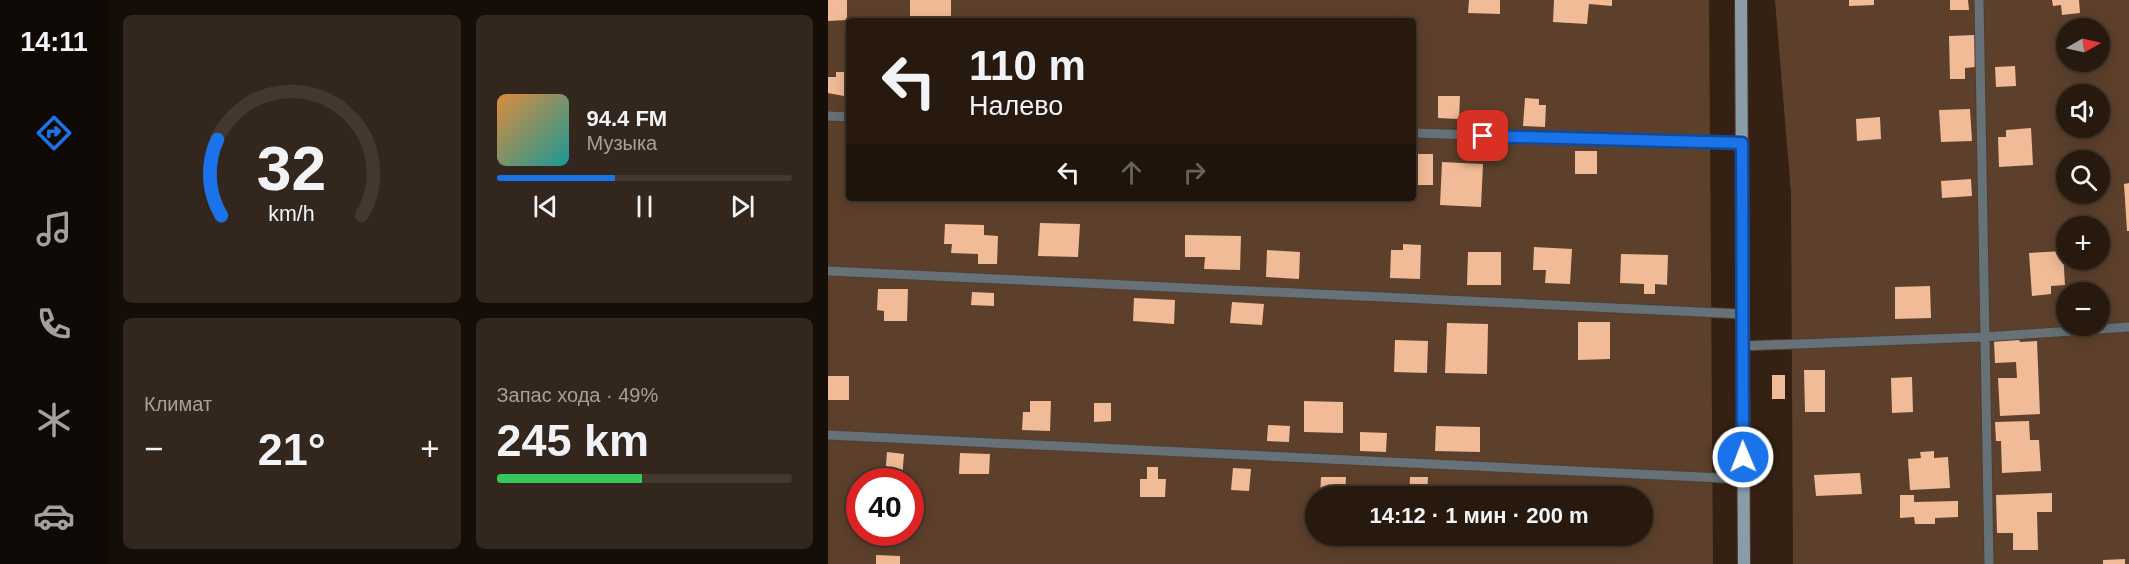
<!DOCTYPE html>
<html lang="ru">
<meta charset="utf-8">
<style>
body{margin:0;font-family:Helvetica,sans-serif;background:#33261c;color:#f1f3f6;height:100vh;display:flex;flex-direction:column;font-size:22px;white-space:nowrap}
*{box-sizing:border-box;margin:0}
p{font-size:20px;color:#a4a09e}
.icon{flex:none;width:33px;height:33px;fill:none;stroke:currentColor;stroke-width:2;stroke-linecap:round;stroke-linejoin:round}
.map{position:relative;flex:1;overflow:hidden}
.sheet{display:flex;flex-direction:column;gap:15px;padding:15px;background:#150e08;width:720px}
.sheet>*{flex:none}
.hud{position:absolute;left:18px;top:18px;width:570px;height:183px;border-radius:6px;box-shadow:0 3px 15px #0003,0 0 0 2px #43382e;background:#27190e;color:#f1f3f6;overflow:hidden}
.needle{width:39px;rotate:81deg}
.tools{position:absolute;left:1228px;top:18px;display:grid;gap:12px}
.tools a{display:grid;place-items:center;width:54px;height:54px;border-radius:50%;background:#27190e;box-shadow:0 3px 15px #0003,0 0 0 2px #43382e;font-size:30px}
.speed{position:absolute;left:18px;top:468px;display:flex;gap:12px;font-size:30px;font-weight:700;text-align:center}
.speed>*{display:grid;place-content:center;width:78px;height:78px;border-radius:50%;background:#27190e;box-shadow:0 3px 15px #0003,0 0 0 2px #43382e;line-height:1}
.speed .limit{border:9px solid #d22;background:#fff;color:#111}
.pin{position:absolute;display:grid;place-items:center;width:51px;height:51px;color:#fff;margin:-26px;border-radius:12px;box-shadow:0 3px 9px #0006}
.me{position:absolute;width:66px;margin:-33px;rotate:359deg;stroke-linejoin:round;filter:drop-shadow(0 0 4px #0008)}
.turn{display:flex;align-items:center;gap:21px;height:126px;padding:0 24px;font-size:27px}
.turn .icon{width:78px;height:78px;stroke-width:2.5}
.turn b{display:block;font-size:42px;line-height:51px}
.lanes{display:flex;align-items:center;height:57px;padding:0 24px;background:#0003;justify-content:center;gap:30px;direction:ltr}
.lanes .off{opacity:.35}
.big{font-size:45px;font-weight:800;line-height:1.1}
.sheet .tile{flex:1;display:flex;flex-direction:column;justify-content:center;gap:9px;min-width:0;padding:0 21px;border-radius:9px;background:#33261c}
.sheet .dial{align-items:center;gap:0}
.dial svg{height:156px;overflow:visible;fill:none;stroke:#43382e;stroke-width:7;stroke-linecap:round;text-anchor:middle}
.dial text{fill:#f1f3f6;stroke:none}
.song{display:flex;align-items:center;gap:18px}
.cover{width:72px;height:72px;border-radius:9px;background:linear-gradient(135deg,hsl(30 70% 55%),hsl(180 70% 35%))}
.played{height:6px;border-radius:3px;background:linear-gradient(90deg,#1a73e8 40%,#43382e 40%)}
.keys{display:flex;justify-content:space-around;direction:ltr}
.heat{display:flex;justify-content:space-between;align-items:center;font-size:33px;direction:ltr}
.charge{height:9px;border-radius:4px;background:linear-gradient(90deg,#34c759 49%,#43382e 0)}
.sheet .tiles{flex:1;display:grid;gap:15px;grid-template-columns:repeat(2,1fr)}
.trip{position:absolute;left:477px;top:486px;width:348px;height:60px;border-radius:30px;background:#27190e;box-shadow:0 3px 15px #0003,0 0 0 2px #43382e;font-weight:800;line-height:60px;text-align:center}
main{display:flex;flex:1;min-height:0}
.menu{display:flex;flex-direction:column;width:108px;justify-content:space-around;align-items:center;background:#100a06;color:#a4a09e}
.menu .icon{width:42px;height:42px}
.menu .on{color:#1a73e8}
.menu b{font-size:27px;color:#f1f3f6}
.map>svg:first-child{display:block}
</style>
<main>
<nav class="menu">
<b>14:11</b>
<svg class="icon on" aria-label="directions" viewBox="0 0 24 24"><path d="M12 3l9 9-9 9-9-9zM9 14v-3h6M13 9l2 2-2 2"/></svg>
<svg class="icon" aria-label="music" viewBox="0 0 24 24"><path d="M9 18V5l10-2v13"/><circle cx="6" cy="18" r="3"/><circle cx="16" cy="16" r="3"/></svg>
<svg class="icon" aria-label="phone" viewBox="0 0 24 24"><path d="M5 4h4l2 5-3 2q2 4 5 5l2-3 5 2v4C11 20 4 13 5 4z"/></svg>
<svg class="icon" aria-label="climate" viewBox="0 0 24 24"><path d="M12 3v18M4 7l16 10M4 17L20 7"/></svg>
<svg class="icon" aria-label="car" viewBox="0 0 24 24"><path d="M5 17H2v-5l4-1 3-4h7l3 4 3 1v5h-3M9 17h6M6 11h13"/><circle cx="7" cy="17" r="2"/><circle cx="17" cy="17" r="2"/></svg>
</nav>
<section class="sheet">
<div class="tiles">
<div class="tile dial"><svg viewBox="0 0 100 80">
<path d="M14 69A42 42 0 1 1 86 69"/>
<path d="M14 69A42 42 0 0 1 12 30" stroke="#1a73e8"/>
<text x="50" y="56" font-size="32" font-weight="700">32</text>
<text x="50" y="72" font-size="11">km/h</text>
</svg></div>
<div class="tile">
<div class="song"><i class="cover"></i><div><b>94.4 FM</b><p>Музыка</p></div></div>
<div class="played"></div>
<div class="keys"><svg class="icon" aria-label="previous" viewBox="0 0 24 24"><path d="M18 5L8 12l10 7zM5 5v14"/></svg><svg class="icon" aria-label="pause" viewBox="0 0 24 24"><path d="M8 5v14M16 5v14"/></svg><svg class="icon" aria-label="next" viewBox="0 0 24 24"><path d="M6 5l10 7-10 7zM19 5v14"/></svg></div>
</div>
<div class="tile"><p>Климат</p>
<div class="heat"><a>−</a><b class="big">21°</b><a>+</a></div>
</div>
<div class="tile"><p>Запас хода · 49%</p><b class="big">245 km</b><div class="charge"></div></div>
</div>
</section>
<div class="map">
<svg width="1301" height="564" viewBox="0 0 1301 564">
<rect width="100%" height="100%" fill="#342113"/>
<path fill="#5d402b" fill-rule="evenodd" d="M 0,0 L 881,0 L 885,564 L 0,564 ZM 21,21 L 585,21 L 585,198 L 21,198 ZM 32,482 L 82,482 L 82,532 L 32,532 ZM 488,496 L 814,496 L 814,536 L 488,536 Z
M 947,0 L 1301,0 L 1301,564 L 965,564 L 963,193 ZM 1239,28 L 1272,28 L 1272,62 L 1239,62 ZM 1239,94 L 1272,94 L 1272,128 L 1239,128 ZM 1239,160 L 1272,160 L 1272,194 L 1239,194 ZM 1239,226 L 1272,226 L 1272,260 L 1239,260 ZM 1239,292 L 1272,292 L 1272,326 L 1239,326 Z"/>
<path fill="#f0bb96" d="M 0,0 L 19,0 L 19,20 L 0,21 Z
M 82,0 L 123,0 L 123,18 L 82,17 Z
M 641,0 L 672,0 L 672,14 L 640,13 Z
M 726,0 L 784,0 L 784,6 L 761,4 L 759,24 L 725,22 Z
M 1021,0 L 1046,0 L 1046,5 L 1021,6 Z
M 1122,0 L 1140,0 L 1141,10 L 1122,10 Z
M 1224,0 L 1251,0 L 1252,13 L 1234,15 L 1233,5 L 1225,6 Z
M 1147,35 L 1148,67 L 1137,68 L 1137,79 L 1122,79 L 1121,36 Z
M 1187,66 L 1188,86 L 1168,87 L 1167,67 Z
M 585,67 L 588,67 L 588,106 L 585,106 Z
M 8,72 L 21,72 L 21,97 L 0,93 L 0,77 L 8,77 Z
M 610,96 L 632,96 L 631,119 L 610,118 Z
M 697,98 L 711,99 L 711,105 L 718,105 L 717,127 L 695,126 Z
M 1142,109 L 1144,141 L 1113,142 L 1111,110 Z
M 1052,117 L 1053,139 L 1029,141 L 1028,119 Z
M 1203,128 L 1205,165 L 1171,167 L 1170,137 L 1178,137 L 1178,130 Z
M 747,151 L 769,151 L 769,174 L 747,174 Z
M 585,154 L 605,154 L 605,185 L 585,185 Z
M 614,162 L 655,164 L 653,207 L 612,205 Z
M 1143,179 L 1144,196 L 1114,198 L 1113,181 Z
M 1301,183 L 1301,231 L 1299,231 L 1296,184 Z
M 212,223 L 252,224 L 250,257 L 210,256 Z
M 117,224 L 156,225 L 156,235 L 170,236 L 169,264 L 150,264 L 150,254 L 123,253 L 124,244 L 116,244 Z
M 357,235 L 413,236 L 412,270 L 376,269 L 377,257 L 357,257 Z
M 575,244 L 593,245 L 592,279 L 562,278 L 563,250 L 575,250 Z
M 706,247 L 744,249 L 742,284 L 717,283 L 718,270 L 705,270 Z
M 439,250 L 472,252 L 471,279 L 438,277 Z
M 1235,251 L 1237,285 L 1223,286 L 1223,294 L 1204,296 L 1201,253 Z
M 640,252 L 673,252 L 673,285 L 639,285 Z
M 793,254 L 840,255 L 839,285 L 827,284 L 827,294 L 816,294 L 816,284 L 792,283 Z
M 1102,286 L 1103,318 L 1067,319 L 1067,287 Z
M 50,289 L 80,289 L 79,321 L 56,321 L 56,311 L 49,310 Z
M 144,292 L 166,293 L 166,306 L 143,305 Z
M 306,298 L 347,300 L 346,324 L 305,321 Z
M 404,302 L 436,304 L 434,325 L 402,323 Z
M 750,322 L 782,322 L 782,359 L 750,360 Z
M 619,323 L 660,324 L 659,374 L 617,373 Z
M 1191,339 L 1192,342 L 1209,341 L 1212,414 L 1172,416 L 1170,378 L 1189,378 L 1188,362 L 1167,363 L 1166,341 Z
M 567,340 L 600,341 L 599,373 L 566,372 Z
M 976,370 L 997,370 L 997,412 L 977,412 Z
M 944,375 L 957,375 L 957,399 L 944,399 Z
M 0,376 L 21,376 L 21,400 L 0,400 Z
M 1084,377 L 1085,412 L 1064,413 L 1063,378 Z
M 202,401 L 223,401 L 222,431 L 194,430 L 195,412 L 202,412 Z
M 476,401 L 515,402 L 515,433 L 476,432 Z
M 266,403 L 283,403 L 283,421 L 266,422 Z
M 1201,421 L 1202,440 L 1211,440 L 1213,471 L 1174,473 L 1173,441 L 1168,441 L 1167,422 Z
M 440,425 L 462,426 L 461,442 L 439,441 Z
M 608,426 L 652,427 L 652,452 L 607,451 Z
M 532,432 L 559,433 L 558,452 L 532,451 Z
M 1106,451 L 1106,458 L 1120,457 L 1122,488 L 1082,490 L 1080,459 L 1093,458 L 1092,452 Z
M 59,452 L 76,454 L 74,479 L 57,477 Z
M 132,453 L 162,454 L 161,474 L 131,474 Z
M 319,467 L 330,467 L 330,479 L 338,479 L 337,497 L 312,497 L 312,479 L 319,479 Z
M 405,468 L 423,469 L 421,491 L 403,490 Z
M 1032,473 L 1034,494 L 988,496 L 986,475 Z
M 493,477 L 518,477 L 517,496 L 492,496 Z
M 582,477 L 600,477 L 599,496 L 581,496 Z
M 658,486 L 688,487 L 687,496 L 658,496 Z
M 1224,493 L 1224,512 L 1209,512 L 1210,550 L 1185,550 L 1185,533 L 1169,533 L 1168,495 Z
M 764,494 L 781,494 L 781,496 L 764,496 Z
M 1072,495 L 1086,495 L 1086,502 L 1130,501 L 1130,517 L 1107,518 L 1107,524 L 1087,524 L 1086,517 L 1072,518 Z
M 48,555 L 72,556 L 72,564 L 48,564 Z
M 1297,559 L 1297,564 L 1275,564 L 1275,560 Z"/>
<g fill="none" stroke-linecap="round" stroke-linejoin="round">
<defs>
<path id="lane" d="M 1151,0 L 1161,564
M 0,116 L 21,117
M 585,133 L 914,143
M 0,271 L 914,314
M 914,346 L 1155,337 L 1301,327
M 0,435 L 915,479"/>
<path id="secondary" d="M 913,0 L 916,564"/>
</defs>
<use href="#lane" stroke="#4f3d30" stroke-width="11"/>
<use href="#secondary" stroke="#4f3d30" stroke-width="14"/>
<use href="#lane" stroke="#667178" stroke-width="9"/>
<use href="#secondary" stroke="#8a9ca7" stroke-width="12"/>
</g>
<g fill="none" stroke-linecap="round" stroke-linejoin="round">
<defs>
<path id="route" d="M 655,136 L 914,143 L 915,457"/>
</defs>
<use href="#route" stroke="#114b97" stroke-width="15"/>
<use href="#route" stroke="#1a73e8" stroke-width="10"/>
</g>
</svg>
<div class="tools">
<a><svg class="needle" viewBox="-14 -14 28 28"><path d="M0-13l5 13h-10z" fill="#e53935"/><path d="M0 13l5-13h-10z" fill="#a4a09e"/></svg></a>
<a><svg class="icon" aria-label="sound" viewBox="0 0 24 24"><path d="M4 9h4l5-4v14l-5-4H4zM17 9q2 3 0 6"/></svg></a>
<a><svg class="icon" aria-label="search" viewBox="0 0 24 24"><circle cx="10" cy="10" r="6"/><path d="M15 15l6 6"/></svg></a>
<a>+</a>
<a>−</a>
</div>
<div class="speed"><div class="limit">40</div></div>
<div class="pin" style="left:655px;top:136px;background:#d93025"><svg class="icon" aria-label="arrive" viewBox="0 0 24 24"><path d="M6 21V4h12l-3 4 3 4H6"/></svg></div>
<svg class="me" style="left:915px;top:457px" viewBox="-20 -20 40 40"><circle r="17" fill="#1a73e8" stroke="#fff" stroke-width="3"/><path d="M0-11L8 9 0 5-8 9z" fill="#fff"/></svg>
<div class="trip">14:12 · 1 мин · 200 m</div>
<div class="hud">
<div class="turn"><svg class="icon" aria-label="left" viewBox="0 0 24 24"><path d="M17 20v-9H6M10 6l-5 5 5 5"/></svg><div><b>110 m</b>Налево</div></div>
<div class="lanes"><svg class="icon" aria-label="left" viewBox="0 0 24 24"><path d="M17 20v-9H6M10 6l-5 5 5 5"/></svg><svg class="icon off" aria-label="ahead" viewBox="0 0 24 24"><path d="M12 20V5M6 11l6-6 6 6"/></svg><svg class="icon off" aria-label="right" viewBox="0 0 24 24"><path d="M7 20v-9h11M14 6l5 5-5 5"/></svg></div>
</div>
</div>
</main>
